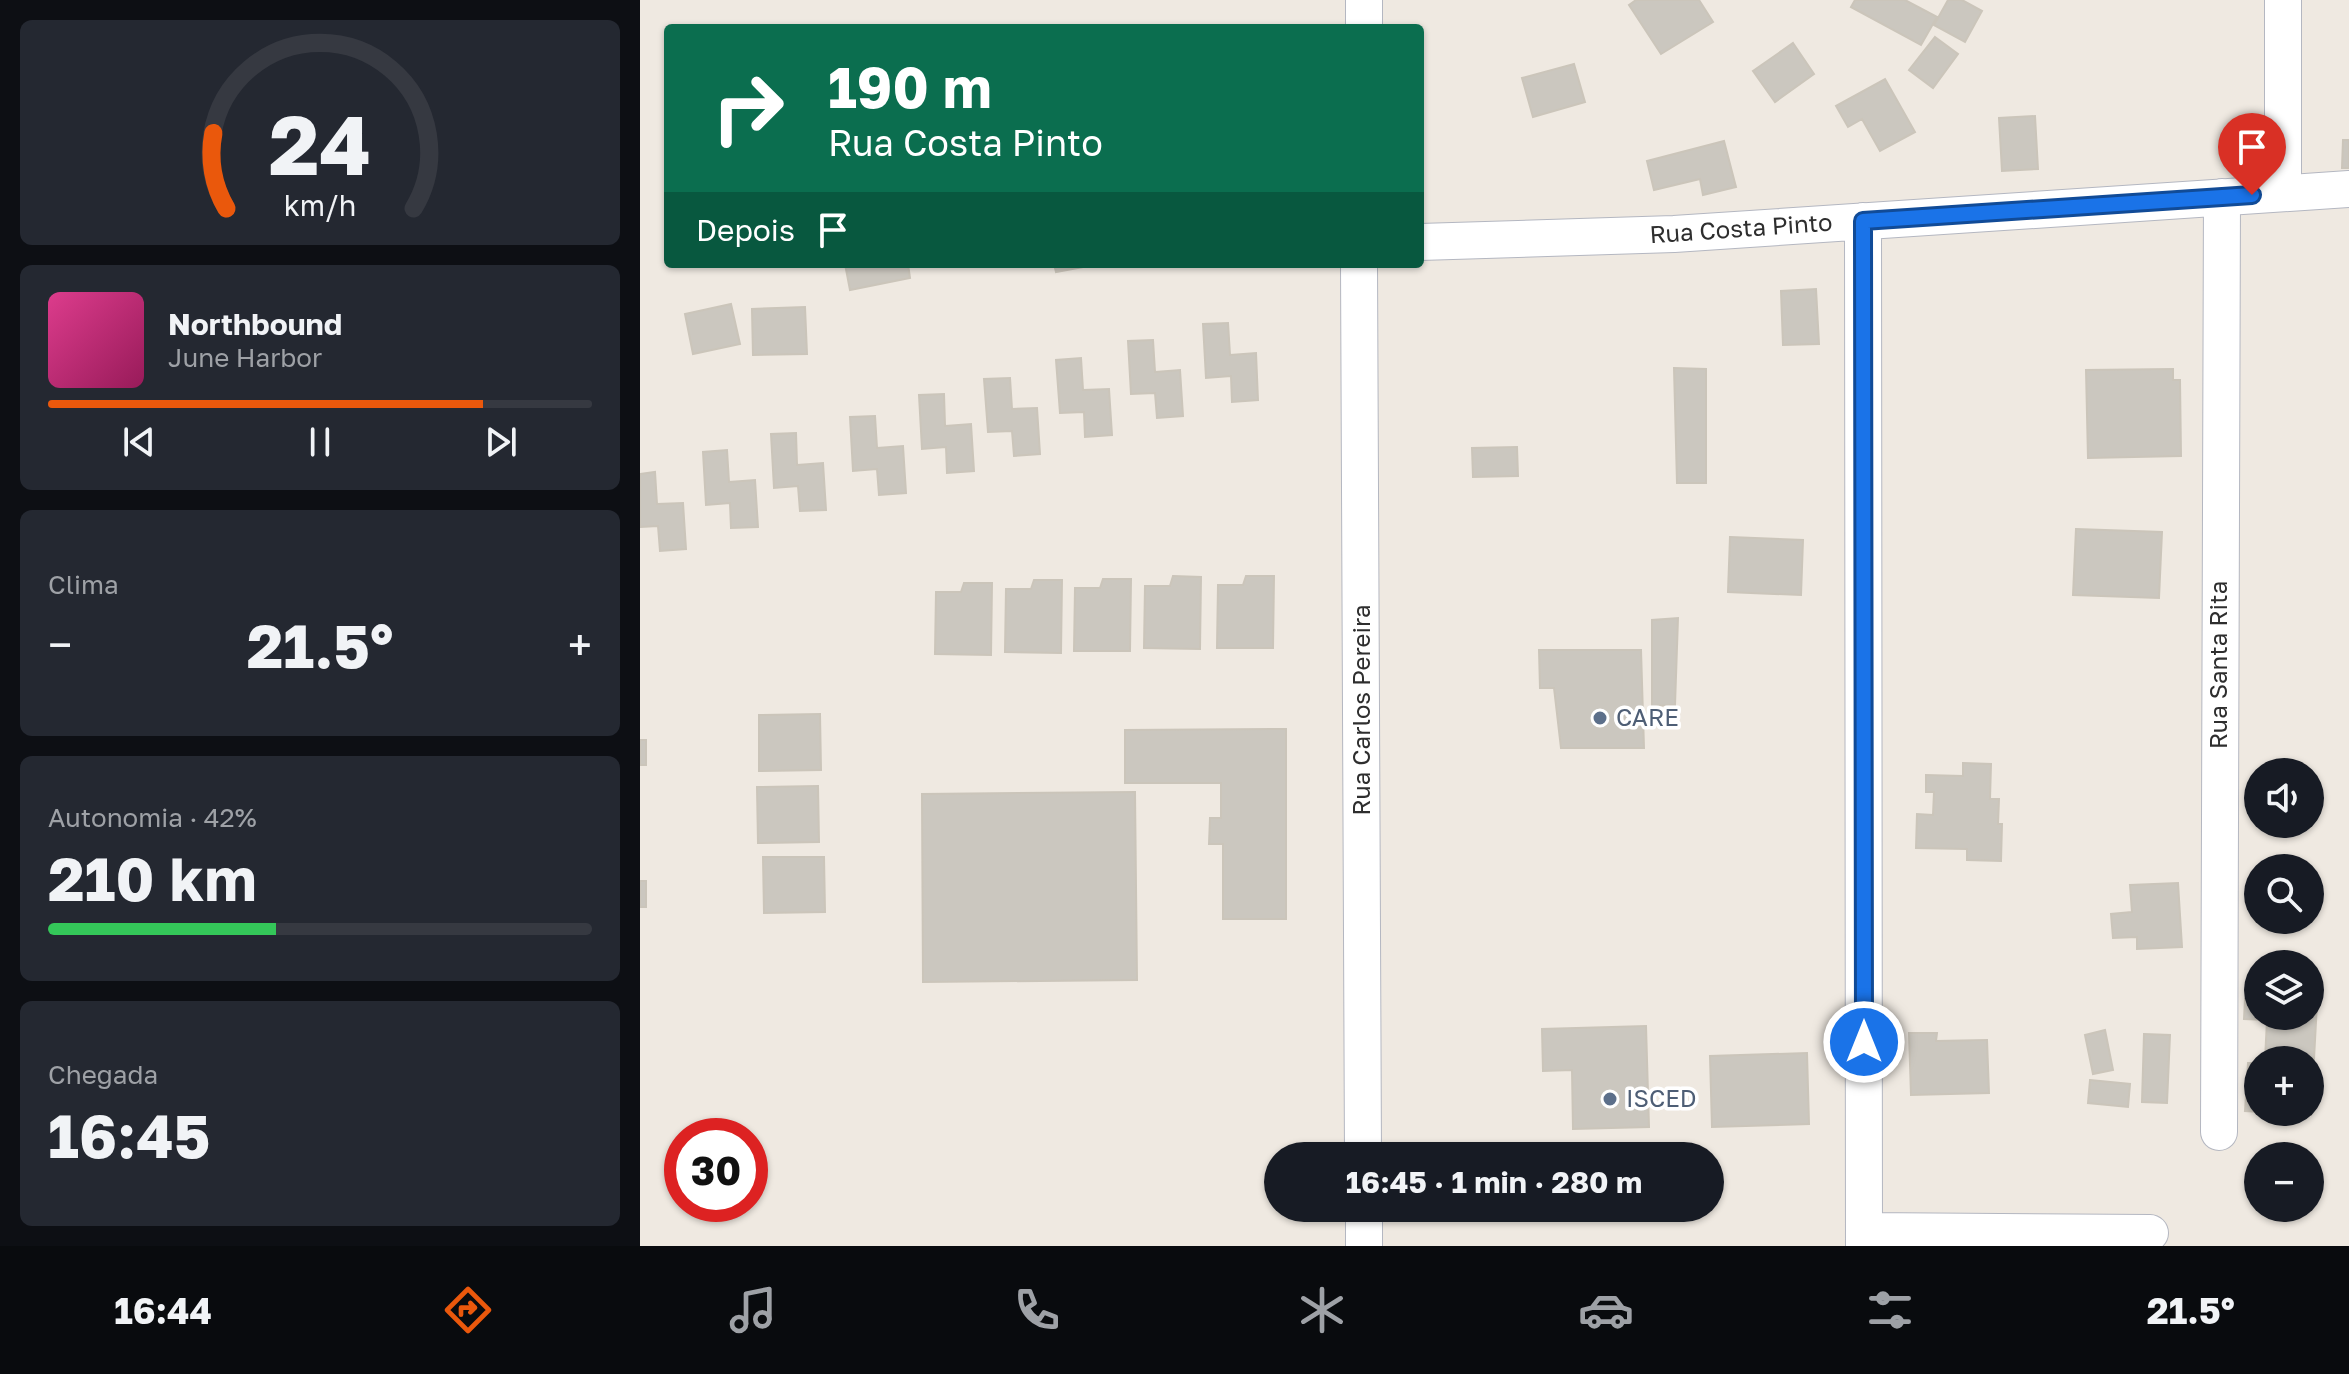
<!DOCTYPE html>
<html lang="pt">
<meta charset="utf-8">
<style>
body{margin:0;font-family:"Golos Text",sans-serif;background:#242831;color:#f1f3f6;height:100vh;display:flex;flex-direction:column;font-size:30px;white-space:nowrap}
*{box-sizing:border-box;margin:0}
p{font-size:26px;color:#9ea1a6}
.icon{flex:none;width:44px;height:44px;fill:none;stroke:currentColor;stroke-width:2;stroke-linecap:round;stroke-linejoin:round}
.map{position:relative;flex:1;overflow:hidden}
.panel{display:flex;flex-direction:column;gap:20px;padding:20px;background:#0d0f14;width:640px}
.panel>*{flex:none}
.guide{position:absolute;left:24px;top:24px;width:760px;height:244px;border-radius:8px;box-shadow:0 2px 6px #0004;background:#0b6e4f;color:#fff;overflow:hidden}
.tools{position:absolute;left:1604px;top:758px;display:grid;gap:16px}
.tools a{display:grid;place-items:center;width:80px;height:80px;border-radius:50%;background:#171b24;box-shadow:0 2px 6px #0004;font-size:40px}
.speed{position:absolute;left:24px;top:1118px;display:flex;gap:16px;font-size:40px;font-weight:700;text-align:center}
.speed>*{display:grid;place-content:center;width:104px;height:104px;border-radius:50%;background:#171b24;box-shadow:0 2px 6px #0004;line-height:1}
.speed .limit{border:12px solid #d22;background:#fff;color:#111}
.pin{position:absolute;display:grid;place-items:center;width:68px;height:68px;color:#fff;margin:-82px -34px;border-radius:50% 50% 50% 0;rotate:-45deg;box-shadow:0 0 8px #0007}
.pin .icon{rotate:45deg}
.me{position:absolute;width:88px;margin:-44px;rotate:0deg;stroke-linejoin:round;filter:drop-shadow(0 0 6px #0008)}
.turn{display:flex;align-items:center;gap:28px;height:168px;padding:0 32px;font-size:36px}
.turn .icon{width:104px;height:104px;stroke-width:2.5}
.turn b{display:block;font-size:56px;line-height:68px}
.then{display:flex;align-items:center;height:76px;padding:0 32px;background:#0003;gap:16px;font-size:30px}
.big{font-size:60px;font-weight:700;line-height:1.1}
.panel .card{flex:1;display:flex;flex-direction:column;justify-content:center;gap:12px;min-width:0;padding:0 28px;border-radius:12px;background:#242831}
.panel .dial{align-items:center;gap:0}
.dial svg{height:208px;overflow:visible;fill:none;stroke:#363941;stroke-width:7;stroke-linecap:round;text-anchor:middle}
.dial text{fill:#f1f3f6;stroke:none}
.song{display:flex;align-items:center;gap:24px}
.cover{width:96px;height:96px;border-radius:12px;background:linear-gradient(135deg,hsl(330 70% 55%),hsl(330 70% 35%))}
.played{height:8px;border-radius:4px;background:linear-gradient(90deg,#ea580c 80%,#363941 80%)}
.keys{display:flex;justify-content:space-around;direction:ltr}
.heat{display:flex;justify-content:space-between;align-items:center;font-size:44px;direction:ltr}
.charge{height:12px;border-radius:6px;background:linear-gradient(90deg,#34c759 42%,#363941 0)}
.trip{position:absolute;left:624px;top:1142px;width:460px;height:80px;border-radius:40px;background:#171b24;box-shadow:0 2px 6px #0004;font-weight:700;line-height:80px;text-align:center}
.tabs{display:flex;height:128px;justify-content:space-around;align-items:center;background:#090b0e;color:#9ea1a6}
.tabs .icon{width:56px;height:56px}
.tabs .selected{color:#ea580c}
.tabs b{font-size:36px;color:#f1f3f6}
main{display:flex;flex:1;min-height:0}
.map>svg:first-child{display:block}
</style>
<main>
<section class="panel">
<div class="card dial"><svg viewBox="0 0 100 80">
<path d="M14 69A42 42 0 1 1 86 69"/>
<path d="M14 69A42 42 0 0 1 9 40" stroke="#ea580c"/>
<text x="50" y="56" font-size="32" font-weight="700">24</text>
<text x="50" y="72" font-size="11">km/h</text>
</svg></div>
<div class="card">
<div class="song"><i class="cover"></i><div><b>Northbound</b><p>June Harbor</p></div></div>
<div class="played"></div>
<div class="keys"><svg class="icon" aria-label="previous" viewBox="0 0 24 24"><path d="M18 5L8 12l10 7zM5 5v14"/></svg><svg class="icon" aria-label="pause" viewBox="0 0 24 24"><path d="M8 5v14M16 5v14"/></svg><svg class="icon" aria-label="next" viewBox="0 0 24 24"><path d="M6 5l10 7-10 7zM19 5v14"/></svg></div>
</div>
<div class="card"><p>Clima</p>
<div class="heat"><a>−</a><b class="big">21.5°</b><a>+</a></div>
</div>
<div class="card"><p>Autonomia · 42%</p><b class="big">210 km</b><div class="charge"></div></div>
<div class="card"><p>Chegada</p><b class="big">16:45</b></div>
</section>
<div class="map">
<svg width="1709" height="1246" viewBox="0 0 1709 1246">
<rect width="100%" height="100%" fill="#efe9e1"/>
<path fill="#cbc7bf" stroke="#cbc5ba" stroke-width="2" d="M 996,0 L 1059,0 L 1073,22 L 1021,54 L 989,5 Z
M 1215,0 L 1265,0 L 1297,17 L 1281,45 L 1211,7 Z
M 1308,0 L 1322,0 L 1342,11 L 1325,42 L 1294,25 Z
M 1295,37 L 1318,54 L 1293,88 L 1269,70 Z
M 1153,43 L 1174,74 L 1135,102 L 1113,71 Z
M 934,64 L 945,102 L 893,117 L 882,78 Z
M 1245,79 L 1275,132 L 1240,151 L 1222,119 L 1208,127 L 1196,106 Z
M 1395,116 L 1398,169 L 1362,171 L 1359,118 Z
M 1703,140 L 1709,140 L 1709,168 L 1702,168 Z
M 1084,141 L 1096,187 L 1063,195 L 1060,179 L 1014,190 L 1007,161 Z
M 205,264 L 268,264 L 270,278 L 210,290 Z
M 414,264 L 449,264 L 449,266 L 416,272 Z
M 1176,289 L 1179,344 L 1143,345 L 1141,291 Z
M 91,304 L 100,344 L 53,354 L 45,314 Z
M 165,307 L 167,354 L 113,355 L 112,309 Z
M 588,323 L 590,355 L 616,353 L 618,400 L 592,402 L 591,376 L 566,378 L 563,324 Z
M 513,340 L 515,372 L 540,370 L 543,416 L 517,418 L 515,393 L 491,394 L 488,341 Z
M 441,358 L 443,390 L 469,389 L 472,435 L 445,437 L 444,412 L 420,413 L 416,360 Z
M 1034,368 L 1066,369 L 1066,483 L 1037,483 Z
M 1533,369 L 1533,380 L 1540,380 L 1541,456 L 1448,458 L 1446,370 Z
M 370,378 L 372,409 L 397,408 L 400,454 L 374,456 L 372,431 L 348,432 L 344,379 Z
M 304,394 L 305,426 L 331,424 L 334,471 L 307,473 L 306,447 L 282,449 L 279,395 Z
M 235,416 L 237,448 L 263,446 L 266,493 L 239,495 L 237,469 L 213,471 L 210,417 Z
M 156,433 L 157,465 L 183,463 L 186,510 L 160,511 L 158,486 L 134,488 L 131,434 Z
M 877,447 L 878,476 L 833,477 L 832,448 Z
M 87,450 L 89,482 L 115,480 L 118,527 L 91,528 L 90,503 L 66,505 L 63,452 Z
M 15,472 L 17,504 L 43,503 L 46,549 L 20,551 L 18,526 L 0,527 L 0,474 Z
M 1436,529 L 1522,532 L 1519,598 L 1433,595 Z
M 1090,537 L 1163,540 L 1161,595 L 1088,592 Z
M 533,576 L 561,577 L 560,649 L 504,648 L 505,586 L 530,586 Z
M 606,576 L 634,576 L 633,648 L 577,648 L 578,585 L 603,585 Z
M 463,579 L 491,579 L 490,651 L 434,651 L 435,588 L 460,588 Z
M 394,580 L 422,580 L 421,653 L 365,652 L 366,589 L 391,589 Z
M 324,583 L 352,583 L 351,655 L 295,654 L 296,592 L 321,592 Z
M 1038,618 L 1035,705 L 1012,706 L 1012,620 Z
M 899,650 L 1001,650 L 1004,748 L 921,748 L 914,688 L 900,688 Z
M 180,714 L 181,770 L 119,771 L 119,715 Z
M 646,729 L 646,919 L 583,919 L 583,844 L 569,844 L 570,818 L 581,818 L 581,783 L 485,783 L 485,730 Z
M 0,740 L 6,740 L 6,765 L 0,765 Z
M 1323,763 L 1351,764 L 1350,799 L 1359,799 L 1358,824 L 1362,824 L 1361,861 L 1327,860 L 1327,849 L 1276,848 L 1277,814 L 1293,815 L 1294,792 L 1286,792 L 1286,775 L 1323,776 Z
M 178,786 L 179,842 L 118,843 L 117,787 Z
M 495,792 L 497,980 L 283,982 L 282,794 Z
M 123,857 L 184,857 L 185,912 L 124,913 Z
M 0,881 L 6,881 L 6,907 L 0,907 Z
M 1538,883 L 1542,947 L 1497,949 L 1497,937 L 1473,938 L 1471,914 L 1492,912 L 1490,885 Z
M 1605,999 L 1618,1000 L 1618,1016 L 1670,1016 L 1670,1003 L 1677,1003 L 1671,1115 L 1605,1111 L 1608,1063 L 1618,1063 L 1618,1112 L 1670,1112 L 1670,1060 L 1625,1060 L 1627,1020 L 1604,1019 Z
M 1006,1026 L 1009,1127 L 933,1129 L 932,1070 L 903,1071 L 902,1029 Z
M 1465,1030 L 1473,1070 L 1453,1074 L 1445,1035 Z
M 1269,1033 L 1297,1033 L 1296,1041 L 1347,1040 L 1349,1093 L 1271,1095 Z
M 1504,1034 L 1530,1035 L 1527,1103 L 1502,1102 Z
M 1167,1053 L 1169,1124 L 1072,1127 L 1070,1056 Z
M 1450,1080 L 1490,1084 L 1488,1107 L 1448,1103 Z"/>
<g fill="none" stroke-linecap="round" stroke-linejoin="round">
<defs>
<path id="minor" d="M 724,28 L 724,0
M 1643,193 L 1643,0
M 1223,221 L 1224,1246
M 780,242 L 1034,234 L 1709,189
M 719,264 L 723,1156
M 1579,1132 L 1582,197
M 724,1208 L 724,1246
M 1225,1231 L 1510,1233"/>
</defs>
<use href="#minor" stroke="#b4b7c1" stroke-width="38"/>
<use href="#minor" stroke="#fff" stroke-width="36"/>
</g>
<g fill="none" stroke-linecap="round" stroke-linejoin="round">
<defs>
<path id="route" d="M 1224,1042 L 1223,221 L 1612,195"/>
</defs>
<use href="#route" stroke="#114b97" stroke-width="20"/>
<use href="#route" stroke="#1a73e8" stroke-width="14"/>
</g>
<g fill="#5c6f8a" stroke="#fff" stroke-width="3">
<circle cx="960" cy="718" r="8"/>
<circle cx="970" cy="1099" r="8"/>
</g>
<g text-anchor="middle" stroke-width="7" stroke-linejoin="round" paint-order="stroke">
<g font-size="24" fill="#2e2e2e" stroke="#fff">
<text transform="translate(1101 229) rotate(-4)" y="8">Rua Costa Pinto</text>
<text transform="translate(1579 665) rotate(-90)" y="8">Rua Santa Rita</text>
<text transform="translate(722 710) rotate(-90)" y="8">Rua Carlos Pereira</text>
</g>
<g font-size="24" fill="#4e5e75" stroke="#fff" text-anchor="start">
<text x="976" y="726">CARE</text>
<text x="986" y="1107">ISCED</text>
</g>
</g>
</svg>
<div class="tools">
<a><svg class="icon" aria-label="sound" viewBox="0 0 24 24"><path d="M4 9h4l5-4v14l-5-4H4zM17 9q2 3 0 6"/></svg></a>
<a><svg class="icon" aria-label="search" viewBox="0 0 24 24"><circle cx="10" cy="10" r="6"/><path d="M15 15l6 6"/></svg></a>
<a><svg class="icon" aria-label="layers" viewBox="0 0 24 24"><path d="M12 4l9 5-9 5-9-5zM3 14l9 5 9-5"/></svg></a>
<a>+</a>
<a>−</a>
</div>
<div class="speed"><div class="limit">30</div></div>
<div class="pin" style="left:1612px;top:195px;background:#d93025"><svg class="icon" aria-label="arrive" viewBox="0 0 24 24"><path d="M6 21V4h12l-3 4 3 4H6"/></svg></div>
<svg class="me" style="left:1224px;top:1042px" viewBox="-20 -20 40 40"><circle r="17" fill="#1a73e8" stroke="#fff" stroke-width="3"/><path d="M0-11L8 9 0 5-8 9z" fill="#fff"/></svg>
<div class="trip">16:45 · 1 min · 280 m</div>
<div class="guide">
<div class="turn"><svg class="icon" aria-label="right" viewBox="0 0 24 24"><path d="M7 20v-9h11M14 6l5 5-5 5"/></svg><div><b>190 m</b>Rua Costa Pinto</div></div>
<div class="then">Depois<svg class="icon" aria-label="arrive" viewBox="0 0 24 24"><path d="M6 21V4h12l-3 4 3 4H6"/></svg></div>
</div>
</div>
</main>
<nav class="tabs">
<b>16:44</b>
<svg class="icon selected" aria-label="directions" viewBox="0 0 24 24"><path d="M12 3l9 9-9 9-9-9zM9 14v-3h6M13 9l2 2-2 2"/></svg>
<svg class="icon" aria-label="music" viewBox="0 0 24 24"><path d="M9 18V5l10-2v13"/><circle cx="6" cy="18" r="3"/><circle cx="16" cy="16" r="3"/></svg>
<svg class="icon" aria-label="phone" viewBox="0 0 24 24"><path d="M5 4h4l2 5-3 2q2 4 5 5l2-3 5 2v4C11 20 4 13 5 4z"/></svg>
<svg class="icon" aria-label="climate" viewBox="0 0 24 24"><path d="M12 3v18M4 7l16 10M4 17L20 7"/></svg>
<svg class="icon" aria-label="car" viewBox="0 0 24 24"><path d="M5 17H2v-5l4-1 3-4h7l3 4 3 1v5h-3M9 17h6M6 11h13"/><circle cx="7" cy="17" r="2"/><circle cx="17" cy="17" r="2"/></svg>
<svg class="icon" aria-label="filters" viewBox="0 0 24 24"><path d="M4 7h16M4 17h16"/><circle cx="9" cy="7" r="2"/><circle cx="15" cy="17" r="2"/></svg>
<b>21.5°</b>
</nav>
